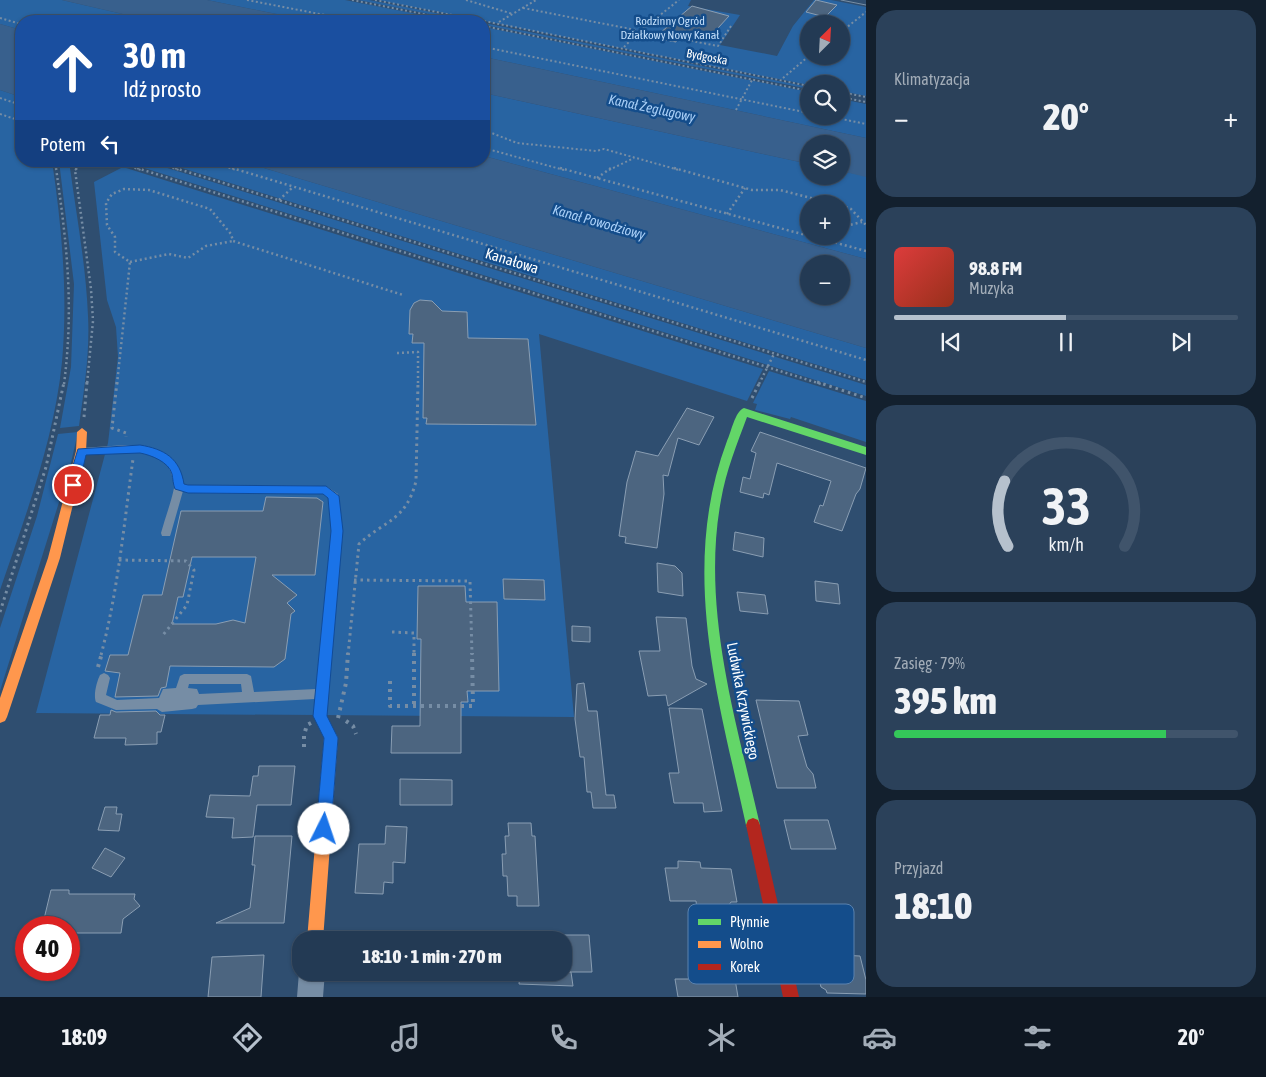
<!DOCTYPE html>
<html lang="pl">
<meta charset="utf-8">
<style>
body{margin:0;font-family:"Asap Condensed",sans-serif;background:#2b415a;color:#f1f3f6;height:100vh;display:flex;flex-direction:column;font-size:19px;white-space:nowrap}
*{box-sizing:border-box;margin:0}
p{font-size:16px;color:#a3adb8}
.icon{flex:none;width:28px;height:28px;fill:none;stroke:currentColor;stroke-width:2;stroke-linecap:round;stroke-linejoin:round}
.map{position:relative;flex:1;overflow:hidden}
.panel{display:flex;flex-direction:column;gap:10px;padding:10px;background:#13202e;width:400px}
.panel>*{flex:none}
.guide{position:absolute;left:15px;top:15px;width:475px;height:152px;border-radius:20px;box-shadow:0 1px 4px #0004,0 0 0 1px #40546b;background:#1a4fa0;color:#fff;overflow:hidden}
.needle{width:32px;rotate:24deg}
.tools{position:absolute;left:800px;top:15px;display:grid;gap:10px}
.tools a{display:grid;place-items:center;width:50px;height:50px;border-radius:50%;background:#233a54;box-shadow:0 1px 4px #0004,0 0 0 1px #40546b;font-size:25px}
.speed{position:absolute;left:15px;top:916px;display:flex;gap:10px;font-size:25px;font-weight:700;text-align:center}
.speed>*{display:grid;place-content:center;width:65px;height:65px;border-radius:50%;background:#233a54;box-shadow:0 1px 4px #0004,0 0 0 1px #40546b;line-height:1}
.speed .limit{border:8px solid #d22;background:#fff;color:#111}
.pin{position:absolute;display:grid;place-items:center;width:42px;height:42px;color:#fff;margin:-21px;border:2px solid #fff;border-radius:50%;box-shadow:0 1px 5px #0007}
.me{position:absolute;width:55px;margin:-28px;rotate:4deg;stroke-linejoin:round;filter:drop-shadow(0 0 4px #0008)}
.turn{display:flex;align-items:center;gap:18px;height:105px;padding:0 25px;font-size:22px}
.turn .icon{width:65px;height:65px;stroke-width:2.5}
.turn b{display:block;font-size:35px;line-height:42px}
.then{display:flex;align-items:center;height:48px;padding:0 25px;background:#0003;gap:10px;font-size:19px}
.big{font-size:38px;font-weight:800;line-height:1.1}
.panel .tile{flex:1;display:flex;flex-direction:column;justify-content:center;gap:8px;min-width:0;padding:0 18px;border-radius:20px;background:#2b415a}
.panel .dial{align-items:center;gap:0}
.dial svg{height:130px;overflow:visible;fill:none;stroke:#40546b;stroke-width:7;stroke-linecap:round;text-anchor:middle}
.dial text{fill:#f1f3f6;stroke:none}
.song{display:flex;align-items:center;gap:15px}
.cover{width:60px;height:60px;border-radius:8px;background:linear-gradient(135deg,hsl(0 70% 55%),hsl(10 70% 35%))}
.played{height:5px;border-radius:2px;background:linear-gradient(90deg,#b6c1cd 50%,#40546b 50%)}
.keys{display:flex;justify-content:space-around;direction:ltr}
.heat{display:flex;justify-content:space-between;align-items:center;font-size:28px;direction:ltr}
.charge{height:8px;border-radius:4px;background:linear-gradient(90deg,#34c759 79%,#40546b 0)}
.trip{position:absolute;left:292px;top:931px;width:280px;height:50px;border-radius:20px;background:#233a54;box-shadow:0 1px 4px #0004,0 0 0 1px #40546b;font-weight:800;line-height:50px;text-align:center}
.menu{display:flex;height:80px;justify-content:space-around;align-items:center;background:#0e1722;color:#a3adb8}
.menu .icon{width:35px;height:35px}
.menu .on{color:#b6c1cd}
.menu b{font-size:22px;color:#f1f3f6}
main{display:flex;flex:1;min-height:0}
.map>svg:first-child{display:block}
</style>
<main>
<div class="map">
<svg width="866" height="997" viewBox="0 0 866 997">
<rect width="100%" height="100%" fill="#2f4e70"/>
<path fill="#2864a2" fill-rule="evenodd" d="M 0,0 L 62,0 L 153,21 L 21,21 L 21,30 L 0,24 Z
M 207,0 L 345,0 L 453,21 L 311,21 Z
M 358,0 L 369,0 L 477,21 L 465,21 Z
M 378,0 L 691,0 L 688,6 L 740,15 L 720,45 L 777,56 L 793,26 L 814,0 L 831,0 L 866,7 L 866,96 L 841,91 L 841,84 L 809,85 ZM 809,24 L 841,24 L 841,56 L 809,56 Z
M 484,23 L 809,87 L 809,89 L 484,25 Z
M 484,27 L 809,92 L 809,116 L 841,116 L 841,99 L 866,104 L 866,138 L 484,57 Z
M 0,90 L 21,97 L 21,161 L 52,161 C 62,228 68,295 62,362 C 54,441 25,517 0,590 Z
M 484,93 L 809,164 L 809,176 L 841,176 L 841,171 L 866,176 L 866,259 L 484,156 ZM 809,204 L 841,204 L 841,236 L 809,236 Z
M 59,161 L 69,161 C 76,213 86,265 88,316 C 90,353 84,390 79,426 L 60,428 L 71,367 L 74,284 Z
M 122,161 L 145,161 L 866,385 L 866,396 Z
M 159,161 L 241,161 L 866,348 L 866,380 Z
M 123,167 L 763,369 L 747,401 L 539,334 L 574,717 L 36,713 L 108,443 L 118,357 L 116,327 L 107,300 L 94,182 Z
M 769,371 L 866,401 L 866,442 L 791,417 L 790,419 L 755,410 L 757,404 L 753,403 Z
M 78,432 L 70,467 L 0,691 L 0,628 L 37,516 L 58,434 Z"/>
<path fill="#38608d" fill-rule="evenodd" d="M 62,0 L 207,0 L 311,21 L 153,21 Z
M 0,24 L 21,30 L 21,97 L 0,90 Z
M 484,57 L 866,138 L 866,177 L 841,171 L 841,144 L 809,144 L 809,164 L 484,93 Z
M 484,156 L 866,259 L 866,348 L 241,161 L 484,161 ZM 809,264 L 841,264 L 841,296 L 809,296 Z"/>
<path fill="#4c6580" stroke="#8a9eb3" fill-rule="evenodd" d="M 816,0 L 837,5 L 825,17 L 806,12 Z
M 692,6 L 729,16 L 708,39 L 681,34 L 676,42 L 654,38 Z
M 420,300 L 432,301 L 442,311 L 467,312 L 468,338 L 528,339 L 536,425 L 426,424 L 427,418 L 423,418 L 424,343 L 412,343 L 413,334 L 409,334 L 410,310 L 414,303 Z
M 687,408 L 714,417 L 699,445 L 678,438 L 668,476 L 663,475 L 664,494 L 657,548 L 625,543 L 626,537 L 619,536 L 627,482 L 636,451 L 658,456 Z
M 760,432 L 866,468 L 860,489 L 856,494 L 842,531 L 814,522 L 820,505 L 823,506 L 831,481 L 777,463 L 769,495 L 764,493 L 763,498 L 740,492 L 743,477 L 750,479 L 756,453 L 751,451 Z
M 266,497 L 317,498 L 323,502 L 315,575 L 272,575 L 297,595 L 287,603 L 295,611 L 291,614 L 285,659 L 274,667 L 170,666 L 166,687 L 161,688 L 158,696 L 115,697 L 120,673 L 105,671 L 110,655 L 128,655 L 143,595 L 162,595 L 181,511 L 263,511 ZM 192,557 L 256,557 L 245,623 L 233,620 L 216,624 L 172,624 L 178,597 L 183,597 Z
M 735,532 L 764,538 L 763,557 L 733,550 Z
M 657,563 L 675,566 L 682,573 L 683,596 L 658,592 Z
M 503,579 L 544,580 L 545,600 L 504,599 Z
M 815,581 L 838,584 L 840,604 L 816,601 Z
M 418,586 L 465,586 L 466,602 L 497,602 L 499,691 L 467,691 L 468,702 L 461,702 L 461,753 L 391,753 L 392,726 L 420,726 L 421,639 L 417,639 Z
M 737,592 L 765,595 L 768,614 L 740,611 Z
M 656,617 L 686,618 L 692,666 L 696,679 L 707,684 L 668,706 L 666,695 L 648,696 L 639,651 L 660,651 Z
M 572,626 L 590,627 L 590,642 L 572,641 Z
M 584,683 L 588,711 L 597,711 L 606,795 L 614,795 L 616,808 L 593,808 L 591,792 L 587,792 L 584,757 L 580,757 L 575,719 L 577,684 Z
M 756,700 L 799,701 L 808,735 L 798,736 L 807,767 L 813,774 L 816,788 L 777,788 Z
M 669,708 L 702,709 L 722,811 L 704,812 L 703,803 L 674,803 L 669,773 L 679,773 Z
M 111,710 L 116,712 L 156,711 L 160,715 L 165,715 L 161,732 L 157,732 L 157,744 L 125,745 L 126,738 L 94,738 L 100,715 L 110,715 Z
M 259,766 L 295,766 L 291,805 L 257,805 L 253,837 L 232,838 L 234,818 L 206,817 L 210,795 L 250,796 L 253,776 L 258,776 Z
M 400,779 L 452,780 L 452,805 L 400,805 Z
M 105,807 L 117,807 L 116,814 L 122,814 L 119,831 L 98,830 Z
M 784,820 L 828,820 L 836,849 L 791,849 Z
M 508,823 L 531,823 L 532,836 L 535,836 L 539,906 L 517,906 L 517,896 L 508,896 L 507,876 L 503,876 L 502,854 L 506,854 L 505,836 L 509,836 Z
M 386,826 L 407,827 L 405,863 L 393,862 L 393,883 L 384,882 L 383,894 L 355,893 L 359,844 L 385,844 Z
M 255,836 L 292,836 L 284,923 L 216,923 L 250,908 L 255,865 L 252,865 Z
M 105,848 L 125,858 L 111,877 L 92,868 Z
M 678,861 L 700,862 L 701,868 L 731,869 L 737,902 L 731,902 L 717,922 L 715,910 L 697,909 L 696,901 L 670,901 L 665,868 L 678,868 Z
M 51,890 L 69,890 L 69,894 L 135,894 L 134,899 L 140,906 L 123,919 L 121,933 L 69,933 L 69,928 L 60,928 L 62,919 L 44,919 Z
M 564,935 L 589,935 L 592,972 L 564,972 Z
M 819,954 L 860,956 L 866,980 L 866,994 L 827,993 L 826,990 L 821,987 L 818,975 L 822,972 Z
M 264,955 L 261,997 L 208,997 L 212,957 Z
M 520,972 L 571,972 L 573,986 L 519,984 Z
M 675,979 L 735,979 L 738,997 L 678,997 Z"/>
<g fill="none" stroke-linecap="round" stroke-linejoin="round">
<path stroke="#768da5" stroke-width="2" stroke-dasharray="2 2.5" stroke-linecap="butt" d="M 247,0 L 356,21
M 352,0 L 459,21
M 375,0 L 483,21
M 466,0 L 513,14
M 523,8 L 718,46 L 731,26
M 0,18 L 21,24
M 484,21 L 809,86
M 499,22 L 536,0
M 484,26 L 809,91
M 841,32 L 866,12
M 484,47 L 809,113
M 624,47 L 639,32 L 679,0
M 783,78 L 809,56
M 841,92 L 866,97
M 841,97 L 866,102
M 0,98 L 21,105
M 736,110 L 752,80
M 0,114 L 21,121
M 827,116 L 866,124
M 484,130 L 517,143 L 596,151 L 604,149 L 679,170
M 484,148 L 564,170
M 55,161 L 56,170
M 113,161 L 141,170
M 151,161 L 179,170
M 207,161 L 236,170
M 75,170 L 87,161
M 609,170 L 634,158"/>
<path stroke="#768da5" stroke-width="2.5" stroke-dasharray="2 3" stroke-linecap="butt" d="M 56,168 C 67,245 74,306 64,384
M 77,168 L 75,170 L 91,289 L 93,321 L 87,384
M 137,168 L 821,384
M 175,168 L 866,382
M 232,168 L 866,360
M 560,168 L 809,236
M 674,168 L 752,190 L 780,190 L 834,204
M 597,178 L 611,168
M 279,200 L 293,187
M 841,205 L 851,209 L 866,225
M 727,214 L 745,188
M 841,227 L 862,222
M 811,236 L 866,251
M 130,262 L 169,254 L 188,258 L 206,246 L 233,241
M 397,353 L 418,352 L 418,384
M 117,384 L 130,262 L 115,252 L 115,237 L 107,225 L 106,203 L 112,194 L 124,189 L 149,190 L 210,209 L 231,234 L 233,241 L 403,295
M 759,384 L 774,354"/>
<path stroke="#768da5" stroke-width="3" stroke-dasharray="2.5 4" stroke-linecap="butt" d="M 117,382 L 112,428 L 126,433 L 126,437
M 817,382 L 866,398
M 752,398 L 760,382
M 84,417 L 87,382
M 119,560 L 186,561 L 194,570 L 187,605 L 163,635
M 354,580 L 470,581 L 472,655
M 0,612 L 46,467 L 64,382
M 392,632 L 414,633 L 414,655
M 101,655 C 118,591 124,524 133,459
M 348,655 L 359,544 C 385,520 406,521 416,481 L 418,382"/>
<path stroke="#768da5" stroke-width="4" stroke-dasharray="3 5" stroke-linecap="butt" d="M 414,653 L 414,706
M 98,667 L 102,653
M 390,681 L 390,706 L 473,706 L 472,653
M 338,718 L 346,683 L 348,653
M 346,721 L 353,726 L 356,734
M 304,747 L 304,735 L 307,725 L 311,723"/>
<path fill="#768da5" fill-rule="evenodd" d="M 126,445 C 156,447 177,451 183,484 L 188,485 L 326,486 L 338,494 L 342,531 L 326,716 L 337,738 L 335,742 L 331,743 L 327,742 L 314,716 L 315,699 L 198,705 L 196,708 L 192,709 L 162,712 L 157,709 L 116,710 L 96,702 C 93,695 97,681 100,675 L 104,673 L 108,675 L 110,678 L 106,695 L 117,700 L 159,698 L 163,689 L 176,688 L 180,676 L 184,674 L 247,674 L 251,676 L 254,692 L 316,689 L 332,531 L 329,498 L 324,494 L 188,493 L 183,491 L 171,533 L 170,536 L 162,536 L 161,533 C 165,518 171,503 174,488 C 174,484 173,480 172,476 C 166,443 105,453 81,454 L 76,451 L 81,448 ZM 189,684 L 241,684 L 242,692 L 199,694 L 197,689 L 188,688 Z"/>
<path fill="#768da5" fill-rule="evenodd" d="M 301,966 L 301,972 L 325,972 L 323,997 L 297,997 L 299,972 Z"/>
<path fill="#63d668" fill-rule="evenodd" d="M 744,408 L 866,447 L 866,455 L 747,417 C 737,444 726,471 721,500 C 701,608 736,720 760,825 L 758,830 L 753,832 L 748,830 L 746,825 C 718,697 679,569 727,441 C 731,433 735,411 744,408 Z"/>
<path fill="#ff974d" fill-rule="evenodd" d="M 82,428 L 87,432 L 86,451 L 60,558 L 7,717 L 5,721 L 0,723 L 0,698 L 48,558 L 76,451 L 77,432 Z
M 331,732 L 336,734 L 338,738 L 323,940 L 307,940 L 324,738 L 326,734 Z"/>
<path fill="#b3261e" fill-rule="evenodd" d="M 753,818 L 758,820 L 760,825 L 799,997 L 783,997 L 746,825 L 748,820 Z"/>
<path stroke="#788ea4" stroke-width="1" d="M 841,0 L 866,5"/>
</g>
<path fill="#1a73e8" stroke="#114b97" d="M 140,445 C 164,449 180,458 184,484 L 188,485 L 326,486 L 339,496 L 343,531 L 327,716 L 338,738 L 331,829 L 329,834 L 324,836 L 318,834 L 316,829 L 324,738 L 313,716 L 331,531 L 328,498 L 323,494 L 310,494 L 188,493 L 175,489 C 173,484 173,479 172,474 C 169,462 151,455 140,453 L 86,455 L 79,485 L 73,489 L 69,488 L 67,485 L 78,449 Z"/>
<g text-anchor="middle" stroke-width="5" stroke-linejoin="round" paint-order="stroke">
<g font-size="12" fill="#c3dffb" stroke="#144d8b">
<text x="670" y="25">Rodzinny Ogród<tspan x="670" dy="14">Działkowy Nowy Kanał</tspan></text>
</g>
<g font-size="12" fill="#fff" stroke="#144d8b">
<text transform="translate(707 57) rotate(11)" y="4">Bydgoska</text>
</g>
<g font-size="14" font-style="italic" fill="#a9cff7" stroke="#144d8b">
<text transform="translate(652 108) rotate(12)" y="5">Kanał Żeglugowy</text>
<text transform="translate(599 222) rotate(16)" y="5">Kanał Powodziowy</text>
</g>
<g font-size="15" fill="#fff" stroke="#144d8b">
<text transform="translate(512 261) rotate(17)" y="5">Kanałowa</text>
<text transform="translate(743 701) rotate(79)" y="5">Ludwika Krzywickiego</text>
</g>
</g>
<rect x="688" y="904" width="166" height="80" rx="8" fill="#144d8b" stroke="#5a82ae" stroke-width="1"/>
<rect x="698" y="919" width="23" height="6" fill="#63d668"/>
<rect x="698" y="941" width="23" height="7" fill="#ff974d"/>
<rect x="698" y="964" width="23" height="6" fill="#b3261e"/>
<g font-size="14" fill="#fff">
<text x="730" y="927">Płynnie</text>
<text x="730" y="949">Wolno</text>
<text x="730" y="972">Korek</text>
</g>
</svg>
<div class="tools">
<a><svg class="needle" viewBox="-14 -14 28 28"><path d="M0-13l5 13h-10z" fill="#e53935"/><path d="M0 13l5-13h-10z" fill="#a3adb8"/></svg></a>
<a><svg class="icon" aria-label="search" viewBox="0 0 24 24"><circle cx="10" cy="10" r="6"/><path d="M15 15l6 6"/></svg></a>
<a><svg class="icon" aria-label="layers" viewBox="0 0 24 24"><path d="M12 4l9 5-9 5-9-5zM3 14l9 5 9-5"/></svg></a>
<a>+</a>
<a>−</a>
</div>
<div class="speed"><div class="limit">40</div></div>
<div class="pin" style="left:73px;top:485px;background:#d93025"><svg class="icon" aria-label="arrive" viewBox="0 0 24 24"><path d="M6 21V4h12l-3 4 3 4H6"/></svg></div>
<svg class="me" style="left:324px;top:829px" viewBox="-20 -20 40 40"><circle r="19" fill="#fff"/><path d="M0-13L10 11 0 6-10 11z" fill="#1a73e8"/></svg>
<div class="trip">18:10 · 1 min · 270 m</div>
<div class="guide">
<div class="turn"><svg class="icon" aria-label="ahead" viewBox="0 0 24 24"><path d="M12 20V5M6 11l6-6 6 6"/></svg><div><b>30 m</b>Idź prosto</div></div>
<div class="then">Potem<svg class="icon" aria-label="left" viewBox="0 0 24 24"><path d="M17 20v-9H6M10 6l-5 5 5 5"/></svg></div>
</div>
</div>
<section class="panel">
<div class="tile"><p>Klimatyzacja</p>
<div class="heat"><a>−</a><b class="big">20°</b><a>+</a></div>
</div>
<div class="tile">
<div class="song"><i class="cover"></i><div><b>98.8 FM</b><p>Muzyka</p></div></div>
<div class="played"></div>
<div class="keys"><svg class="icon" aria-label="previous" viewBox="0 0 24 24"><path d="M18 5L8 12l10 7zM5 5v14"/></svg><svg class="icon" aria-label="pause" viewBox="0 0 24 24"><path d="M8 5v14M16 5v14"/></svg><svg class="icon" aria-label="next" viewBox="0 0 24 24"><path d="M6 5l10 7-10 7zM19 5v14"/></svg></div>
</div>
<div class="tile dial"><svg viewBox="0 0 100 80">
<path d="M14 69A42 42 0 1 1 86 69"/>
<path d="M14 69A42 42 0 0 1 12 29" stroke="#b6c1cd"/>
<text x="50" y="56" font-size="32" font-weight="700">33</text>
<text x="50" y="72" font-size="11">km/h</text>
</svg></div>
<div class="tile"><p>Zasięg · 79%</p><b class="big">395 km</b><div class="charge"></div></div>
<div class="tile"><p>Przyjazd</p><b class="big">18:10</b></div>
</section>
</main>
<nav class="menu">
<b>18:09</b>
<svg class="icon on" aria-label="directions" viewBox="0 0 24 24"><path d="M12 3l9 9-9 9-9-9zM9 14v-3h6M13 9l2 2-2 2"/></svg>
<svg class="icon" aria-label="music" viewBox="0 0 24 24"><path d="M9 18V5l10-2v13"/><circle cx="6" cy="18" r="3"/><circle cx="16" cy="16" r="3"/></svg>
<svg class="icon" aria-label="phone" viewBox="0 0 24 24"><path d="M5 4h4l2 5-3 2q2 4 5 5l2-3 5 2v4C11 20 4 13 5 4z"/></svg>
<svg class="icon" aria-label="climate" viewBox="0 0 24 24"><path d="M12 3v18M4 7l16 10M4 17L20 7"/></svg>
<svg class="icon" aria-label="car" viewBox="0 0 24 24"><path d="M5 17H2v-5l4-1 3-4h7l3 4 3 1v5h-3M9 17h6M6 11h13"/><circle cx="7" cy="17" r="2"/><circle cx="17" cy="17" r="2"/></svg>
<svg class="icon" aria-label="filters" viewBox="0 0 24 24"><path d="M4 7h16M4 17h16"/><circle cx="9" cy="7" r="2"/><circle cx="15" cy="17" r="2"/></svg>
<b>20°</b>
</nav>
